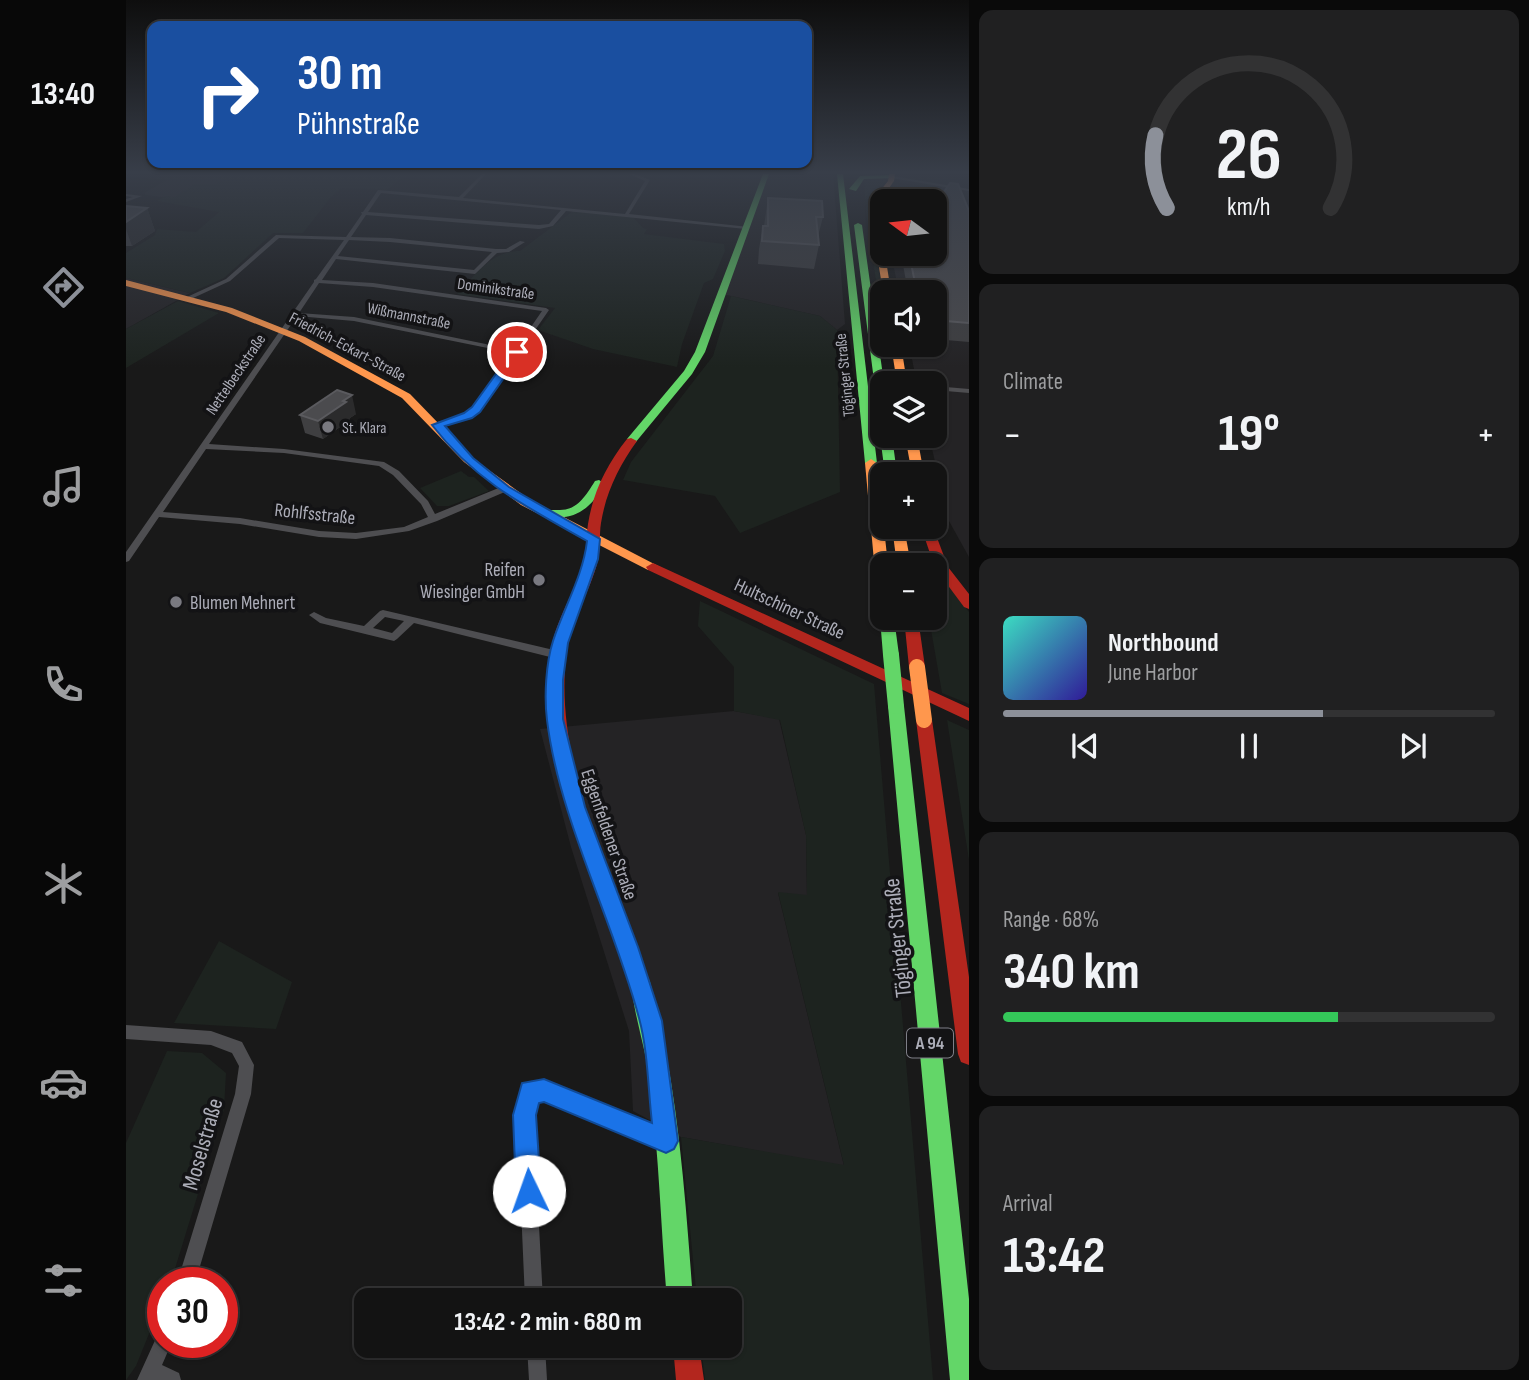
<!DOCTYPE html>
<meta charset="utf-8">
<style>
body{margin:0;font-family:"Sofia Sans Condensed",sans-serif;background:#202021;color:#f1f3f6;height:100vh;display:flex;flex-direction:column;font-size:26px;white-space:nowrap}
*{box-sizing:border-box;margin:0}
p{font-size:23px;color:#9d9ea0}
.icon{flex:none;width:38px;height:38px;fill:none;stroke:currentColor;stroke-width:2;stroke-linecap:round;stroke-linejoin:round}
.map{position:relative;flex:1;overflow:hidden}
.drawer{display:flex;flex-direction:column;gap:10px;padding:10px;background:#0a0a0a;width:560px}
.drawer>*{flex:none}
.guide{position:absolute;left:21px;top:21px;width:665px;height:147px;border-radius:14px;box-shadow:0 2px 5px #0004,0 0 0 2px #323233;background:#1a4fa0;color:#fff;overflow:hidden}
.needle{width:46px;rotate:285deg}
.fabs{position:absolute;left:744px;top:189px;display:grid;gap:14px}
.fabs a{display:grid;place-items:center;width:77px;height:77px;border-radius:14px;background:#131313;box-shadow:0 2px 5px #0004,0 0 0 2px #323233;font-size:35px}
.speed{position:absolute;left:21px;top:1267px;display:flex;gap:14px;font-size:35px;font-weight:700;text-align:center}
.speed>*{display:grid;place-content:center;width:91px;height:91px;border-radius:50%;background:#131313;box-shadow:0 2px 5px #0004,0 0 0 2px #323233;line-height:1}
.speed .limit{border:10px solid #d22;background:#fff;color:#111}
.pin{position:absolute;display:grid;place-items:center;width:60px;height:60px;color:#fff;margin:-30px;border:4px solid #fff;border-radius:50%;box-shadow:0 2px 7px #0007}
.me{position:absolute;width:77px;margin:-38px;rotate:357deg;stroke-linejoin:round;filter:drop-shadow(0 0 5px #0008)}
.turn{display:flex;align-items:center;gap:24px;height:147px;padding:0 35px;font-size:32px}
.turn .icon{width:91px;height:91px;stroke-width:2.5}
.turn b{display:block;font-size:49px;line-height:60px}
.big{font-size:52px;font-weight:700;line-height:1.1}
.drawer .tile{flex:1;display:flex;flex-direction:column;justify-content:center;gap:10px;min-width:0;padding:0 24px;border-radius:14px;background:#202021}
.drawer .dial{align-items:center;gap:0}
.dial svg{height:182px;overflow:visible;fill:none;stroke:#323233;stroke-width:7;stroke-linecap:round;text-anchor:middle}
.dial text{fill:#f1f3f6;stroke:none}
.song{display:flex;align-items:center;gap:21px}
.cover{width:84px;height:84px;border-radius:10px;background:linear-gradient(135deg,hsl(170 70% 55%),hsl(250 70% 35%))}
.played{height:7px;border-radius:4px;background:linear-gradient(90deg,#8c9099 65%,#323233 65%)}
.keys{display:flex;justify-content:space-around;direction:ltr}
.heat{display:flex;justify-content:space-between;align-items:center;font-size:38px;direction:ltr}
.charge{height:10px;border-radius:5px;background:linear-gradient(90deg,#34c759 68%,#323233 0)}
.trip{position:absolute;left:228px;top:1288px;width:388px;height:70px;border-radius:14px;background:#131313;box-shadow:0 2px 5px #0004,0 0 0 2px #323233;font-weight:700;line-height:70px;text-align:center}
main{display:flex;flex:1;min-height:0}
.tab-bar{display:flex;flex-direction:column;width:126px;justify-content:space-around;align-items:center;background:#080808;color:#9d9ea0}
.tab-bar .icon{width:49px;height:49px}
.tab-bar .active{color:#8c9099}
.tab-bar b{font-size:32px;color:#f1f3f6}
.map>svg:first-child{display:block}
</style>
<main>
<nav class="tab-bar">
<b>13:40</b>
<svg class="icon active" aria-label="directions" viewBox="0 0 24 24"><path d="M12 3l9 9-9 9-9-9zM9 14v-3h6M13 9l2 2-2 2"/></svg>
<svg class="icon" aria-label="music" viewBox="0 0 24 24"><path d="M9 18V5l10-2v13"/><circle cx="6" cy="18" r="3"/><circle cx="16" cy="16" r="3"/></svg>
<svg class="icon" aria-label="phone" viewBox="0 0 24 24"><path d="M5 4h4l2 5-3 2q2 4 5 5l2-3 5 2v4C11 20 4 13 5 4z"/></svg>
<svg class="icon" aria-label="climate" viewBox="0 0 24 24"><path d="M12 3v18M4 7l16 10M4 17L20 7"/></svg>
<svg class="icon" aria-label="car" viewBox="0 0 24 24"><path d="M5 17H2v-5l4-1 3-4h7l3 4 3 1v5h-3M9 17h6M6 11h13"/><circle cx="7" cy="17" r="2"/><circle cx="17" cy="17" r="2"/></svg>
<svg class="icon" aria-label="filters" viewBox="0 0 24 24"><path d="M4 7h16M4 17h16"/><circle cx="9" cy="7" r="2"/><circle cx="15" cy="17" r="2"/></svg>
</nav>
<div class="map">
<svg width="843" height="1380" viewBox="0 0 843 1380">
<rect width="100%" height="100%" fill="#191919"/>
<path fill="#242325" d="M 5,174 L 113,174 L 58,200 L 20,195 L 18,193 L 41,180 L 1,176 Z
M 637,174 L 707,174 L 719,324 L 711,330 L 694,316 L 592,293 Z
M 772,174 L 843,174 L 843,557 L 823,521 L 803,436 L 808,436 L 808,383 L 791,383 L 783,345 L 808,345 L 808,292 L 773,292 L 765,254 L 808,254 L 808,201 L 759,201 L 769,190 L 809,196 L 816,187 L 774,183 Z
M 0,278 L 64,293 L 0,329 Z
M 608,711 L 653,719 L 680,835 L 681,896 L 652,893 L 718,1166 L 555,1137 L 507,1111 L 503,1031 L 445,847 L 414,729 Z"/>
<path fill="#1d231f" d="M 98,174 L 280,174 L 261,190 L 216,188 L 205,197 L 177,233 L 147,233 L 98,278 L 64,293 L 0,278 L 0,253 L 29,235 L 31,229 L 70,232 L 93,212 L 31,201 L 40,196 L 49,197 L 69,184 L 89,184 L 98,180 L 93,178 Z
M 738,180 L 761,180 L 744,200 L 743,208 L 756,292 L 756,321 L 740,213 Z
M 447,211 L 507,217 L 517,228 L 521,229 L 518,234 L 598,244 L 599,251 L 587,279 L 578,283 L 556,344 L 551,367 L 467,349 L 412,330 L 429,308 L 331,294 C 349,275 365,251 394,251 Z
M 605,296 L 694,316 L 711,330 L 714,492 L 614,533 L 589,496 L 497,480 L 505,462 L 587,356 Z
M 52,301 L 93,313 L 0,368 L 0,329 Z
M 335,471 L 343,477 L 348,477 L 363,491 L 323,506 L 311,506 L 294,488 Z
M 809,568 L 843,612 L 843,704 L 816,693 L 803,618 L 808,618 Z
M 574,601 L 748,684 L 807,1380 L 579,1380 L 575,1346 L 604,1346 L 604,1300 L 571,1300 L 555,1137 L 718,1165 L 652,892 L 681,895 L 680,835 L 654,720 L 608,711 L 608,667 L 572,626 Z
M 821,720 L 843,730 L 843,860 Z
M 93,941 L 166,982 L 150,1029 L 48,1023 Z
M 41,1051 L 76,1053 L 100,1073 L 98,1109 L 48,1272 L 43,1283 L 37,1283 L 37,1299 L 10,1366 L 0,1380 L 0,1143 Z"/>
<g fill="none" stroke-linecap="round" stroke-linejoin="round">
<path fill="#4e4e51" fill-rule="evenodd" d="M 356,174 L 360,174 L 337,198 L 499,214 L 519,181 L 503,174 L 509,174 L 524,180 L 503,214 L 623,227 L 620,229 L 440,211 L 427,226 L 413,229 L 240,215 L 225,237 L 264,238 L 370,249 L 380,249 L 394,241 L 399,242 L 383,252 L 371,253 L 349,274 L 210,259 L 196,280 L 247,283 L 420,308 L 423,310 L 353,411 L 345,418 L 311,427 L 308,427 L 308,423 L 339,414 L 347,407 L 386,353 L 228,321 L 171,316 L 83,444 L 158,449 L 258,462 L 273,471 L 302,501 L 309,514 L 375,487 L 381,487 L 381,491 L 311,521 L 283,531 L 230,539 L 193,537 L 114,524 L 33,517 L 3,561 L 0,562 L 0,552 L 188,282 L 188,280 L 190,279 L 218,240 L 153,238 L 104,281 L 65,299 L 61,299 L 61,297 L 100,279 L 150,235 L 220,237 L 236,214 L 235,212 L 237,212 L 252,190 L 333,197 ZM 255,193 L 435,210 L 423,224 L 413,225 L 242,212 ZM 223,240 L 264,242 L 366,252 L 348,270 L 212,256 ZM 193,283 L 247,287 L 416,311 L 389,350 L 228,317 L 173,313 ZM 80,449 L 158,453 L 253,466 L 267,475 L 295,504 L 302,517 L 278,527 L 230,533 L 193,531 L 114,518 L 37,512 Z
M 767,176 L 843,189 L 843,191 L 765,178 Z
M 0,194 L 16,196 L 0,202 L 0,199 L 7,197 L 0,196 Z
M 808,386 L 843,389 L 843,393 L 808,390 Z
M 257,610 L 432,651 L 437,655 L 432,659 L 288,623 L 271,639 L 268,641 L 194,623 L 183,615 L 188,612 L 200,618 L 238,626 L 254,611 ZM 259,617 L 278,621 L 266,633 L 247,628 Z
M 0,1025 L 85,1031 L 116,1042 L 128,1065 L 125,1094 L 69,1283 L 51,1283 L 109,1094 L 113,1066 L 106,1053 L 85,1045 L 0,1039 Z
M 404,1083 L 418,1083 L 546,1135 L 548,1141 L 546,1147 L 540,1149 L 418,1099 L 410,1099 L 407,1115 L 417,1300 L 399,1300 L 391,1115 L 399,1086 Z
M 37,1333 L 37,1342 L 46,1342 L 36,1365 L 53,1373 L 55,1380 L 11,1380 L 31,1336 Z
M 401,1346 L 419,1346 L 421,1380 L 403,1380 Z"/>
<path fill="#63d668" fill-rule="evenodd" d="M 637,174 L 643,174 L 579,352 L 566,374 L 509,443 L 501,443 L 501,439 L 558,371 L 569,352 Z
M 711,174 L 717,174 L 751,463 L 745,467 L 739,463 Z
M 767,175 L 769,178 L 738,179 L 730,191 L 723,189 L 734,176 Z
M 732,223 L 736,225 L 758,383 L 756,383 L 756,407 L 751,404 L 728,225 Z
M 756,434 L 756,436 L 766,436 L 771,474 L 759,474 L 754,436 Z
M 473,480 L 479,484 C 465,508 449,522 420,516 L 418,513 C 424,509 426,510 434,510 C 452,510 460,495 469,481 Z
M 756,614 L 756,618 L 768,618 L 773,655 L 765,660 L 757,655 L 754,618 Z
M 770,700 L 776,702 L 778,706 L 843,1299 L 843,1380 L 824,1380 L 762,706 L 764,702 Z
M 514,972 L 521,975 L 524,982 C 552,1086 559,1193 567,1300 L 541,1300 C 534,1220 533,1138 520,1059 C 517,1041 501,987 507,975 Z"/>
<path fill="#ff974d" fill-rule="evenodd" d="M 763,174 L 769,174 L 768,181 L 751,205 L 756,254 L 759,254 L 765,292 L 757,292 L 743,205 L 762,181 Z
M 0,280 L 106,308 L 179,337 L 284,394 L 346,458 L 403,499 L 534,567 L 532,570 L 522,570 L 395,505 L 338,462 L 276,398 L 173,341 L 100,312 L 0,286 Z
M 765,345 L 775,345 L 781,383 L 771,383 Z
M 779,436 L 791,436 L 798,474 L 786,474 Z
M 745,459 L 751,463 L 762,565 L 756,565 L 756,577 L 749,572 L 739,463 Z
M 766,527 L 778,527 L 785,565 L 771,565 Z"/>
<path fill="#b3261e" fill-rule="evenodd" d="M 505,438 L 511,441 C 493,466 480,492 475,523 C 473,535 475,548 472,560 C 464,593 443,622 440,656 C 428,771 489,876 524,982 L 521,989 L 514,992 L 507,989 L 504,982 C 470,876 411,770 424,656 C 428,622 449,593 458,561 C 461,549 460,537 462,524 C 467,492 481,464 501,439 Z
M 795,527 L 807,527 L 822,567 L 843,594 L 843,609 L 838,607 L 809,568 Z
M 527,563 L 843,708 L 843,721 L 522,570 L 520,567 Z
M 778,618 L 792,618 L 799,667 L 791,673 L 783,667 Z
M 798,714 L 804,716 L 806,720 L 843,977 L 843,1065 L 835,1062 L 832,1054 L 790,720 L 792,716 Z
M 547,1346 L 573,1346 L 578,1380 L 550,1380 Z"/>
<path stroke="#63d668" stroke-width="16" d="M 765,655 L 770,706"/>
<path stroke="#ff974d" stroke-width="16" d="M 791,667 L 798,720"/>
</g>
<path fill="#3f3f41" d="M 824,183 L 832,184 L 843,211 L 843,342 L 808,339 L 808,292 L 782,292 L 775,254 L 808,254 L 808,201 L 771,201 L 772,199 L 812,201 Z
M 642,198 L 697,217 L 692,236 L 693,245 L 688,269 L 632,264 L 633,249 L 637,226 L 638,226 Z
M 0,206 L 21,208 L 29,231 L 6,246 L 0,246 Z
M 230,414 L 224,418 L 224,420 L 197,439 L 179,433 L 174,415 Z"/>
<path fill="#2b2b2c" d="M 21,208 L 29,231 L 6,246 L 0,229 L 0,222 Z
M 226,395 L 230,414 L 224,418 L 224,420 L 197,439 L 192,421 Z"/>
<path fill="#4b4b4e" stroke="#5a5a5e" stroke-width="2" d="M 824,183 L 832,184 L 843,211 L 843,323 L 808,320 L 808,292 L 791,292 L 783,254 L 808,254 L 808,201 L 773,201 L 772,199 L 812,201 Z
M 642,198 L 696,201 L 697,217 L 690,217 L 693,245 L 636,241 L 637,226 L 642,226 Z
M 0,206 L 21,208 L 0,222 Z
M 211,390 L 226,395 L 217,401 L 220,402 L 192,421 L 174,415 Z"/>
<linearGradient id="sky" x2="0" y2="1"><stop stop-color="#0e0e0e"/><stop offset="0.47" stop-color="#383e49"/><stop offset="1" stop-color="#383e49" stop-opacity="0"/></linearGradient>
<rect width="843" height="367" fill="url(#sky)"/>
<path fill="#1a73e8" stroke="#114b97" stroke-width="2" d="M 388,349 L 396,352 L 354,412 L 346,418 L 319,426 L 347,458 L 383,487 L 474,539 L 472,559 L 442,643 L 437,680 L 437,719 L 459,807 L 512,947 L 536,1021 L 552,1141 L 548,1149 L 540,1153 L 418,1102 L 413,1103 L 410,1115 L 415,1191 L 411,1200 L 403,1203 L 394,1200 L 390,1191 L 387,1115 L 396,1083 L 418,1079 L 526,1123 C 522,1089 522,1051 513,1018 C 487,920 433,819 421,720 C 418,696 420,663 427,641 C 438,607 457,576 461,541 C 399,506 350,482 306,425 L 338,413 L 346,407 Z"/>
<g fill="#797980" stroke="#131315" stroke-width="2.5">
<circle cx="202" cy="427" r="7"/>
<circle cx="413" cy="580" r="7"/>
<circle cx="50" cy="602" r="7"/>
</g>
<g text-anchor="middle" stroke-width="7" stroke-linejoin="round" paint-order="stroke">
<g font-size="16" fill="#acadb8" stroke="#131315">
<text transform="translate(370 288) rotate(8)" y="6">Dominikstraße</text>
<text transform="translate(283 315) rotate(11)" y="6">Wißmannstraße</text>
<text transform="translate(222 346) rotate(28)" y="6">Friedrich-Eckart-Straße</text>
<text transform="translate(109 374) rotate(-56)" y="6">Nettelbeckstraße</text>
<text transform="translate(718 375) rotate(-96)" y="6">Töginger Straße</text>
</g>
<g font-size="16" fill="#acadb8" stroke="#131315" text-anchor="start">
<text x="216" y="433">St. Klara</text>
</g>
<rect fill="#131315" stroke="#7e7f87" stroke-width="2" x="781" y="1028.5" width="46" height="29" rx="5"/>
<g font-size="18" font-weight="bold" fill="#acadb8">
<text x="804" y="1049">A 94</text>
</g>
<g font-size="19" fill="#acadb8" stroke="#131315">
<text transform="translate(189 513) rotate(6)" y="7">Rohlfsstraße</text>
<text transform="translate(664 608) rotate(25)" y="7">Hultschiner Straße</text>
<text transform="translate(484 834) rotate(71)" y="7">Eggenfeldener Straße</text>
</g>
<g font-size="19" fill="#acadb8" stroke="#131315" text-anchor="end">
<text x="399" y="576">Reifen<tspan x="399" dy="22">Wiesinger GmbH</tspan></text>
<text x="64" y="609" text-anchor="start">Blumen Mehnert</text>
</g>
<g font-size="23" fill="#acadb8" stroke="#131315">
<text transform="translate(771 938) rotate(-96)" y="8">Töginger Straße</text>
<text transform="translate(76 1144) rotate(-74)" y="8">Moselstraße</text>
</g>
</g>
</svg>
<div class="fabs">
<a><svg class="needle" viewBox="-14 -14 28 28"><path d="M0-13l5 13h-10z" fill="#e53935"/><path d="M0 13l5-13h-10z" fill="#9d9ea0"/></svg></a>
<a><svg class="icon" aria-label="sound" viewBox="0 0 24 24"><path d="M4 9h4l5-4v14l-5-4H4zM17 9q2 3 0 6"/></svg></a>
<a><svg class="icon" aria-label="layers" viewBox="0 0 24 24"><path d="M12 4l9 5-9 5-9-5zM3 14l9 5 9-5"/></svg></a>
<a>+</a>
<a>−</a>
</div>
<div class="speed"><div class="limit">30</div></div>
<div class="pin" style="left:391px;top:352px;background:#d93025"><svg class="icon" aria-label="arrive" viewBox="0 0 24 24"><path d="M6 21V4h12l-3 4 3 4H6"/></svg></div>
<svg class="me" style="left:403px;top:1191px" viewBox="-20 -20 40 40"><circle r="19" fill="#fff"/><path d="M0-13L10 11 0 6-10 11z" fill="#1a73e8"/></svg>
<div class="trip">13:42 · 2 min · 680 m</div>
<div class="guide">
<div class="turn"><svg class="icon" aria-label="right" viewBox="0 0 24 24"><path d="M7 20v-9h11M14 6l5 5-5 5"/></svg><div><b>30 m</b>Pühnstraße</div></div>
</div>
</div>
<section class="drawer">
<div class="tile dial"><svg viewBox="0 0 100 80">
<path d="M14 69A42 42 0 1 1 86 69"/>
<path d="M14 69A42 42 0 0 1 9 37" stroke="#8c9099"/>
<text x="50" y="56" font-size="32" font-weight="700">26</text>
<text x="50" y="72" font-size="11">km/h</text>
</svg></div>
<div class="tile"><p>Climate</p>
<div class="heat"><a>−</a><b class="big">19°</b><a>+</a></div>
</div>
<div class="tile">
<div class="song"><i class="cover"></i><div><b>Northbound</b><p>June Harbor</p></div></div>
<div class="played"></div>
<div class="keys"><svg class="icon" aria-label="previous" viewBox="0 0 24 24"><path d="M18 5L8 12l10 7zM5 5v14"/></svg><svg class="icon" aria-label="pause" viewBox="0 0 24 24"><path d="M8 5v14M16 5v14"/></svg><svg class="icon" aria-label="next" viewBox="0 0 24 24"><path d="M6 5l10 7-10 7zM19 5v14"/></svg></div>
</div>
<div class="tile"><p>Range · 68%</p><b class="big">340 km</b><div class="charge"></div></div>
<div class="tile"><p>Arrival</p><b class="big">13:42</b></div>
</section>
</main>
